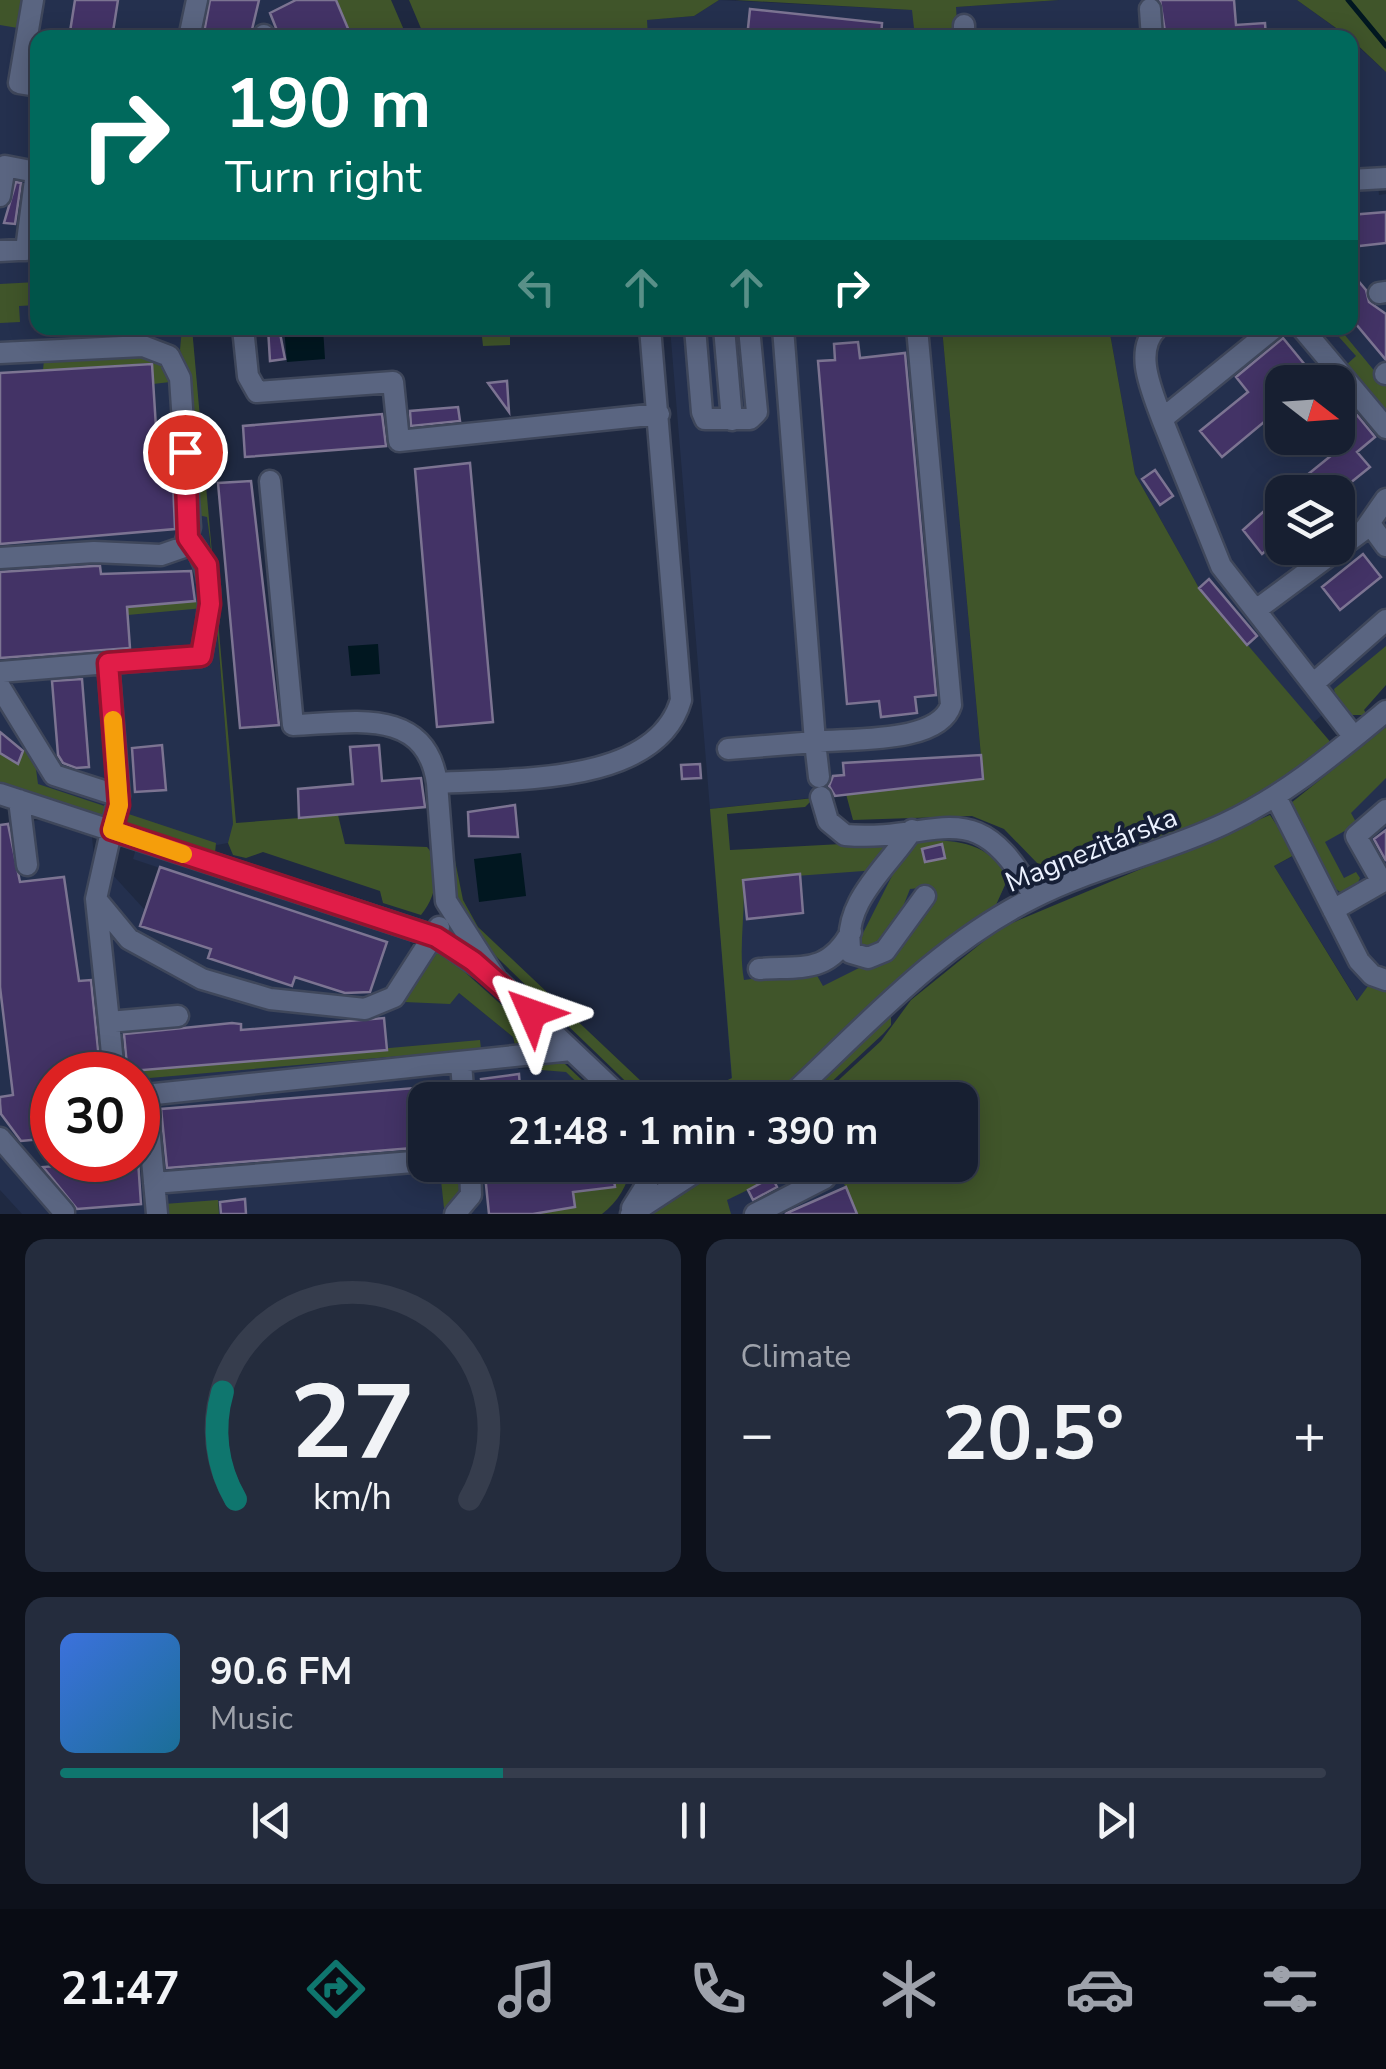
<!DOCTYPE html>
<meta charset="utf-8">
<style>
body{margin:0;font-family:"Nunito Sans",sans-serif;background:#242c3d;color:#f1f3f6;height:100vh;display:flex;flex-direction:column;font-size:38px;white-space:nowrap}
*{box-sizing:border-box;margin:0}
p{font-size:32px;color:#9ea2ab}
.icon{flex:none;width:55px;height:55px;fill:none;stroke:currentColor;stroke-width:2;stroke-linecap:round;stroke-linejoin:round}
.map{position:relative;height:1214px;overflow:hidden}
.side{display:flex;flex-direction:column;gap:25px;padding:25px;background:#0d111b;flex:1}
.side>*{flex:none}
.top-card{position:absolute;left:30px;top:30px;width:1328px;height:305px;border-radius:20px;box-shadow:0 5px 25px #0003,0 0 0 2px #363d4d;background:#00695c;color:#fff;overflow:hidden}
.needle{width:65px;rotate:107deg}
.controls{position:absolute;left:1265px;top:365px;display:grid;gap:20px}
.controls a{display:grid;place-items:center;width:90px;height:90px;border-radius:20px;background:#171f31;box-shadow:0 5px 25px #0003,0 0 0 2px #363d4d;font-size:50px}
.speed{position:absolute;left:30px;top:1052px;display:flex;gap:20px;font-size:50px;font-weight:700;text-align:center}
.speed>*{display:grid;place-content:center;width:130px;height:130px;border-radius:50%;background:#171f31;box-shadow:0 5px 25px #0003,0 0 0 2px #363d4d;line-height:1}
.speed .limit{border:15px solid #d22;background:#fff;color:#111}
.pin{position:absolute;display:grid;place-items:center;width:85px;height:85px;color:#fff;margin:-42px;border:5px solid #fff;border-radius:50%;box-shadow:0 2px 10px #0007}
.me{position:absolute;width:110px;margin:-55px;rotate:313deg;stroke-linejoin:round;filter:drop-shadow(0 0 8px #0008)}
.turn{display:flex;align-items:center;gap:35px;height:210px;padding:0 30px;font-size:45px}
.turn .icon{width:130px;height:130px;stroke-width:2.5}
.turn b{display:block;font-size:70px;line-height:85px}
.lanes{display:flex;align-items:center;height:95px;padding:0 30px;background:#0003;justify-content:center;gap:50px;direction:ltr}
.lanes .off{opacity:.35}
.big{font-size:75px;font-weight:700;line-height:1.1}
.side .card{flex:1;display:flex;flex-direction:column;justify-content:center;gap:15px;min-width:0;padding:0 35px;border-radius:20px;background:#242c3d}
.side .dial{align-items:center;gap:0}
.dial svg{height:260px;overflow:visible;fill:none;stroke:#363d4d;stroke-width:7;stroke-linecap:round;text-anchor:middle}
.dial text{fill:#f1f3f6;stroke:none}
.song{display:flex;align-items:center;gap:30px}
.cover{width:120px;height:120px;border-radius:15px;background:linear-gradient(135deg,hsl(220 70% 55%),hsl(200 70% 35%))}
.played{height:10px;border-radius:5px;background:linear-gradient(90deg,#0f766e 35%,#363d4d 35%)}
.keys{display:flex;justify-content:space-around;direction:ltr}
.heat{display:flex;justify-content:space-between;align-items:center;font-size:55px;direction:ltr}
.side .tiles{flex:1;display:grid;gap:25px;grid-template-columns:1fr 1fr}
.card:last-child{grid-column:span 2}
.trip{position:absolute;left:408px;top:1082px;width:570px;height:100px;border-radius:20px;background:#171f31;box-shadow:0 5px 25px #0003,0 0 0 2px #363d4d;font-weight:700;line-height:100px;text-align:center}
.tabs{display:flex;height:160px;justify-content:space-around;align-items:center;background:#090c14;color:#9ea2ab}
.tabs .icon{width:70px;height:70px}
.tabs .selected{color:#0f766e}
.tabs b{font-size:45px;color:#f1f3f6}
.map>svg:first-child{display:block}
</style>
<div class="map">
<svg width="1386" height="1214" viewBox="0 0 1386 1214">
<rect width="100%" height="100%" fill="#1f2941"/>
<path fill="#24304e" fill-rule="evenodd" d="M 0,0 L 351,0 L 368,37 L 38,38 L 38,328 L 192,328 L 234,834 L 228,843 L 217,845 L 11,778 L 18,764 L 0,753 Z
M 719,0 L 913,10 L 1059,0 L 1297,0 L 1348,37 L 648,38 L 646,20 L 694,16 Z
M 1350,39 L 1386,72 L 1386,170 L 1377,171 L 1379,195 L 1386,194 L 1386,659 L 1313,723 L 1199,588 L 1135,474 L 1109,328 L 1350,328 ZM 1282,382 L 1338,382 L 1338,438 L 1282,438 ZM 1282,492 L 1338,492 L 1338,548 L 1282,548 Z
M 670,328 L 942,328 L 983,779 L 710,809 Z
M 1386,767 L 1386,1047 L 1274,866 L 1303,851 Z
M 40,820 L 92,837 L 96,874 L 111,873 L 145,910 L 160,868 L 133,859 L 137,845 L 409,934 L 411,948 L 399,979 L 411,985 L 426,966 L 513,1037 L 518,1069 L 566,1071 L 595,1100 L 425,1100 L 425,1165 L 612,1165 L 615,1187 L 574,1192 L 575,1207 L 533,1214 L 22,1214 L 0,1190 L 0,825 ZM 52,1075 L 138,1075 L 138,1160 L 52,1160 Z
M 952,840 L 987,852 L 1003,871 L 1005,885 L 995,907 L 936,952 L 774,1100 L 733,1100 L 716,876 L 824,868 Z
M 751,1165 L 867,1165 L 893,1214 L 666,1214 Z"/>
<path fill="#40552a" d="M 0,0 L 23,0 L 18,28 L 0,25 Z
M 337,0 L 391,0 L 407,37 L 352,37 Z
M 409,0 L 719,0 L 694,16 L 647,20 L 648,37 L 425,38 Z
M 735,0 L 1059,0 L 956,7 L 958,38 L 915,37 L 912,10 Z
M 1297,0 L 1386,0 L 1386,72 L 1350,38 Z
M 37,282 L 37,305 L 19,306 L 20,322 L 0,323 L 0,284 Z
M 182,328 L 192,328 L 236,823 L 338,815 L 345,844 L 427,847 C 443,865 436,898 421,915 L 383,903 L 380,891 L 263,852 L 246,858 L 233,855 L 228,843 L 233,824 L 210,540 L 207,517 L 198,515 L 186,369 L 180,350 Z
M 481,328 L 510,328 L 510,345 L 483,346 Z
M 942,328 L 1109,328 L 1135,474 L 1199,588 L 1333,745 L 1227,815 L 1068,874 L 1040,866 L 1004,829 L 972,816 L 853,820 L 846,794 L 983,778 Z
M 1331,328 L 1339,328 L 1386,385 L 1386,420 L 1344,367 L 1356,356 Z
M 145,354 L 162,363 L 170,382 L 153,384 L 151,363 L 43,370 L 44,360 Z
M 200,601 L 204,608 L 73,620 L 0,618 Z
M 1386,646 L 1386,685 L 1364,710 L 1367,715 L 1352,715 L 1337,702 L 1334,689 Z
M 1386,727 L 1386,778 L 1351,813 L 1357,824 L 1325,842 L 1344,878 L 1356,872 L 1360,878 L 1356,887 L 1340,892 L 1332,886 L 1291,803 Z
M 24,749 L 34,754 L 38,784 L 216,843 L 215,853 L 0,782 L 0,753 L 18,763 Z
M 814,798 L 805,807 L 727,814 L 730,850 L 898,841 L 877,870 L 743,880 C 746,914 738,947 744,980 L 807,971 L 815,972 L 823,986 L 879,958 L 932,904 L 929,887 L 910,889 L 899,917 L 870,954 L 858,943 L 901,858 L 920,840 C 952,840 985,841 1003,871 L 1005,885 L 995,907 L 936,952 L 774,1100 L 684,1100 L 732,1078 L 710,809 Z
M 444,806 L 463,900 L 478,927 L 661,1100 L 645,1100 L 477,938 L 453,902 Z
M 1270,815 L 1296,854 L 1274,866 L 1357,1001 L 1368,986 L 1386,988 L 1386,1214 L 857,1214 L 836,1165 L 960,1165 L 960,1100 L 817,1100 L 881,1041 L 911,1000 L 1000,928 Z
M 439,949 L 524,1025 L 520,1042 L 515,1045 L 513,1037 L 459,993 L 450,1004 L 404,1002 Z
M 891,1014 L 891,1025 L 883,1034 L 812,1100 L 799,1100 Z
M 480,1040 L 481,1049 L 138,1079 L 131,1071 Z
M 545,1062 L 565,1064 L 603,1100 L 595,1100 L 566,1072 L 541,1070 Z
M 612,1165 L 631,1165 C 628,1185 618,1202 602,1214 L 533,1214 L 575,1207 L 573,1192 L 614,1187 Z
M 721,1165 L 799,1165 L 727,1200 L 731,1214 L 648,1214 Z
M 459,1169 L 464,1172 L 466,1195 L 450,1210 L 444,1208 L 440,1171 Z
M 218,1200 L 219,1214 L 165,1214 L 164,1204 Z"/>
<path fill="#011720" d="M 284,328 L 323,328 L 325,359 L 287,362 Z
M 378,644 L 380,674 L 351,676 L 348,646 Z
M 521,853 L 526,896 L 479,902 L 474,859 Z"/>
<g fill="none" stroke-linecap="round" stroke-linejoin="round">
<path stroke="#011720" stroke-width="5" d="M 1348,0 L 1386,46"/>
</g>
<path fill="#433366" stroke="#7c7492" stroke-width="2.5" d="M 75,0 L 118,0 L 112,38 L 69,38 Z
M 210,0 L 259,0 L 250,38 L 203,38 Z
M 296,0 L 336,0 L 352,38 L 280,38 L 270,13 Z
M 1160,0 L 1234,0 L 1236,25 L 1265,23 L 1266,38 L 1166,38 Z
M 750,9 L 882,23 L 881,38 L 747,38 Z
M 16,182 L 21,183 L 15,224 L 4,223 Z
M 1386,212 L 1386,243 L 1350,247 L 1350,215 Z
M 1350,271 L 1366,290 L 1369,302 L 1386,314 L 1386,360 L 1350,317 Z
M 268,328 L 279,328 L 285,359 L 270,361 Z
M 1283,338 L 1319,382 L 1282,382 L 1282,407 L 1222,457 L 1200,431 L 1248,392 L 1236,377 Z
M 858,342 L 860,358 L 905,353 L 936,695 L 915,697 L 917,713 L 881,717 L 879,701 L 847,704 L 818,361 L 835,360 L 834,344 Z
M 152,364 L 158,459 L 172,458 L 175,529 L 0,544 L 0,373 Z
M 507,381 L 509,412 L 488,383 Z
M 1338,392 L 1375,437 L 1357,452 L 1370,467 L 1339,492 L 1286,492 L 1348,442 L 1338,430 Z
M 458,407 L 460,421 L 411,426 L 410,411 Z
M 382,414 L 386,446 L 245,457 L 243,426 Z
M 470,463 L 493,722 L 437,727 L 415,469 Z
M 1155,470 L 1173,496 L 1160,505 L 1142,479 Z
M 251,481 L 279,725 L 240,728 L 218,483 Z
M 1282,495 L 1282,537 L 1262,554 L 1243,530 Z
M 1363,554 L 1381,577 L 1340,610 L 1322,587 Z
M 94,566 L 100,566 L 101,574 L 191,571 L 195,601 L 127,607 L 130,648 L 0,658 L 0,572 Z
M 1209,579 L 1257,636 L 1247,645 L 1199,588 Z
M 82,679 L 89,767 L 76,768 L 63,763 L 58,755 L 52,681 Z
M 0,732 L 23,751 L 18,764 L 0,753 Z
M 162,745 L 166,790 L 135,792 L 132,748 Z
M 379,745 L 382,781 L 421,778 L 425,807 L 299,818 L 298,789 L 353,784 L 350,747 Z
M 981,755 L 983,779 L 835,796 L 829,786 L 833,776 L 844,775 L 843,763 Z
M 700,764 L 701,778 L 682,779 L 681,765 Z
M 515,805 L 518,837 L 469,836 L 468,812 Z
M 8,824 L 20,882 L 64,877 L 79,981 L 91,980 L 100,1069 L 86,1071 L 87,1075 L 52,1075 L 52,1138 L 21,1141 L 1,1114 L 0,1103 L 0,1097 L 13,1095 L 0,987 L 0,825 Z
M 1386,830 L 1386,861 L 1374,839 Z
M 942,844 L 945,858 L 925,862 L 922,849 Z
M 160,867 L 387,942 L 370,992 L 345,993 L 295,977 L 292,986 L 208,958 L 211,949 L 140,926 Z
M 800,874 L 803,913 L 747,919 L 743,880 Z
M 384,1018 L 387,1050 L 131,1071 L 127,1066 L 124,1034 L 232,1023 L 241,1024 L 241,1030 Z
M 519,1074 L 520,1088 L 512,1089 L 514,1100 L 484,1100 L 481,1079 Z
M 439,1086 L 440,1100 L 425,1100 L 425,1147 L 167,1168 L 161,1109 Z
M 138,1160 L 141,1204 L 77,1209 L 43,1167 Z
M 484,1165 L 612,1165 L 615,1187 L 573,1192 L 575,1207 L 533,1214 L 489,1214 Z
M 772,1177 L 777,1187 L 753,1200 L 748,1190 Z
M 846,1187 L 857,1214 L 785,1214 L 789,1212 Z
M 245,1199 L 246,1214 L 221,1214 L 220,1202 Z"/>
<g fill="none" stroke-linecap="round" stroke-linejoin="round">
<defs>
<path id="minor" d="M 33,0 L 19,83 L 38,86
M 1150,9 L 1152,38
M 964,25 L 964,38
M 189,38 L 197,0
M 263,38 L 264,35
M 1350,180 L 1386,178
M 0,196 L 5,166 L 36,172 L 26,250
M 0,251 L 36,249
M 1379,293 L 1386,292
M 243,328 L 248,376 L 257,392 L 393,382 L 399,441 L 659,414
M 695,328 L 702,412 L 705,419 L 750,419 L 757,412 L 749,328
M 724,328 L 732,420
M 1157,328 C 1133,351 1152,391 1162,419
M 1274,328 L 1162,419 L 1221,566 L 1354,737
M 1302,328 L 1386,428
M 0,353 L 143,346 L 169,356 L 180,378 L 190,527 L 184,547 L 161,555 L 94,552 L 0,558
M 1385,374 L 1386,373
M 270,481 L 293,725 C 352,723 426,706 437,783
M 1370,524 L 1386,546
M 1256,610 L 1365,529 L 1386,499
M 108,663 L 201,656 C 209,613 219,573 188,538
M 0,672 L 108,663 L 119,796 L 54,775 L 0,687
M 1313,684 L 1386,620
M 728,749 L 815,742 L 783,328
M 819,777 L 815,742 C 851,738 939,744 951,705 L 917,328
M 0,794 L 436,937 L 496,979 L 624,1100
M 119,796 L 96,899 L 109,1022 L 178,1016
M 821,797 L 828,821 L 845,835 C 940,843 975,788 1034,897
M 1276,797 L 1359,961 L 1372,975 L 1386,980
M 19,800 L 27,865
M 912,830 C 889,866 840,903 851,953 L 868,958 L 885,951 L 925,896
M 96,899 L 129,939 L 202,979 L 270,999 L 365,1009 L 394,997 L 439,927
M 1333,910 L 1382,882 L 1356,836 L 1386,810
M 759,969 C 802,966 828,974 851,932
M 496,979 L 446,901 L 437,783 C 510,778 656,787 681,700 L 650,328
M 109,1022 L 114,1075
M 461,1064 L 464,1100
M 786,1100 C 863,1029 937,945 1033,898 C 1093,867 1163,853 1224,824 C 1286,795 1334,754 1386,711
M 0,1138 L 64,1212
M 154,1183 L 425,1161
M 632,1208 L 647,1184 L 650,1165
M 157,1214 L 147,1105 L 155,1094 L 571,1050
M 455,1214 L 471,1195 L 470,1165
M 631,1214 L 706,1165
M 755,1214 L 825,1178"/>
</defs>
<use href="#minor" stroke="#3f475b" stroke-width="25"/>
<use href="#minor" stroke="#5a6581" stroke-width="20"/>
</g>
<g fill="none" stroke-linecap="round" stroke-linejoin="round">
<defs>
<path id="route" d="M 185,452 L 188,538 L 207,565 L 210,604 L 201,656 L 108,663 L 119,805 L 112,830 L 436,937 L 473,961 L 532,1013"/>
</defs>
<use href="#route" stroke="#92132f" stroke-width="25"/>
<use href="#route" stroke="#e11d48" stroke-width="18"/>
<path stroke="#f59e0b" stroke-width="18" d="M 113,720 L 119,805 L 112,830 L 183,854"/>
</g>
<g text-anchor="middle" stroke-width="8" stroke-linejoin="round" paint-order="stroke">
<g font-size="28" fill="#ecf2ff" stroke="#161f36">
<text transform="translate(1091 849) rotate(-22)" y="10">Magnezitárska</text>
</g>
</g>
</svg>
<div class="controls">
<a><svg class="needle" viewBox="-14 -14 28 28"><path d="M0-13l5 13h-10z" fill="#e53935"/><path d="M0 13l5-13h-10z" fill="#9ea2ab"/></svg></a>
<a><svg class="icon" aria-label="layers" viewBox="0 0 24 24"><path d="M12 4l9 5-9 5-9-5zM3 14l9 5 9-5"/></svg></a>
</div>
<div class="speed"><div class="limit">30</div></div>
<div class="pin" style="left:185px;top:452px;background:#d93025"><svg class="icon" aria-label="arrive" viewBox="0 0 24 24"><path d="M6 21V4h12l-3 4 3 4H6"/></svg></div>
<svg class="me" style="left:532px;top:1013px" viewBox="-20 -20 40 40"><path d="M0-17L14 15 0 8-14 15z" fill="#e11d48" stroke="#fff" stroke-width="4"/></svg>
<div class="trip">21:48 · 1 min · 390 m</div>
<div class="top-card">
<div class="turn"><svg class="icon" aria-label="right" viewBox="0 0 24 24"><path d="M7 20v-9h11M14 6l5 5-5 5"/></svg><div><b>190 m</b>Turn right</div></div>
<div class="lanes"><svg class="icon off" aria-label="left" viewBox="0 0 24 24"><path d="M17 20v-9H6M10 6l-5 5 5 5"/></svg><svg class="icon off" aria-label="ahead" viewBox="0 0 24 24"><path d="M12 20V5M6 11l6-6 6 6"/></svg><svg class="icon off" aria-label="ahead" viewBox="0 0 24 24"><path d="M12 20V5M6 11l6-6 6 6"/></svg><svg class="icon" aria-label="right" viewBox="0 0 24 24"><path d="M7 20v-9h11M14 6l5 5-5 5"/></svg></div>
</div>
</div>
<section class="side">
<div class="tiles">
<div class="card dial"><svg viewBox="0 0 100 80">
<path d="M14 69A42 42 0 1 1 86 69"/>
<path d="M14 69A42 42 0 0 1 10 36" stroke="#0f766e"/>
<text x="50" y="56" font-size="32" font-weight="700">27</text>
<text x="50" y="72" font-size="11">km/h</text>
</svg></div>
<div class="card"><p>Climate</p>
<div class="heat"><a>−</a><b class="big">20.5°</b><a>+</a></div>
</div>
<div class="card">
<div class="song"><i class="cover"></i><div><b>90.6 FM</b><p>Music</p></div></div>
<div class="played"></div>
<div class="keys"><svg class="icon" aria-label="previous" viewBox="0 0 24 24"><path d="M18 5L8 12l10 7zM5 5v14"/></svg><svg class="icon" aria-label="pause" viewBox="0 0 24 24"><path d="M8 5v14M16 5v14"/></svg><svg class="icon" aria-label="next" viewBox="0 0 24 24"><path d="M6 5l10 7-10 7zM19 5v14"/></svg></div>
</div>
</div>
</section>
<nav class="tabs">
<b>21:47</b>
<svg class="icon selected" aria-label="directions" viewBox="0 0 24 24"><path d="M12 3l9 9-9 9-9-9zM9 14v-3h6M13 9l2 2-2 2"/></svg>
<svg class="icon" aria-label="music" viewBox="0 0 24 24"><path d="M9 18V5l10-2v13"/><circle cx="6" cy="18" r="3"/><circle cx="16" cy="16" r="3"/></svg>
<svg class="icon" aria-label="phone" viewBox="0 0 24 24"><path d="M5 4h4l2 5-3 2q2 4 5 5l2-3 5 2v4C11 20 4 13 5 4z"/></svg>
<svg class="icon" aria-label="climate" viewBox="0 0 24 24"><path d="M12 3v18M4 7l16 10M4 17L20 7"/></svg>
<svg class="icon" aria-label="car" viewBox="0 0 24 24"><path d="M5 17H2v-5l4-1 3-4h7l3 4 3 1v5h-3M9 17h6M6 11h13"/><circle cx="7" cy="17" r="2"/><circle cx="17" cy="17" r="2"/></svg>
<svg class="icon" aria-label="filters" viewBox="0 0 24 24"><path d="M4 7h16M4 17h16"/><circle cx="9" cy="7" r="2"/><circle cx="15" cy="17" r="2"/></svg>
</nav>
